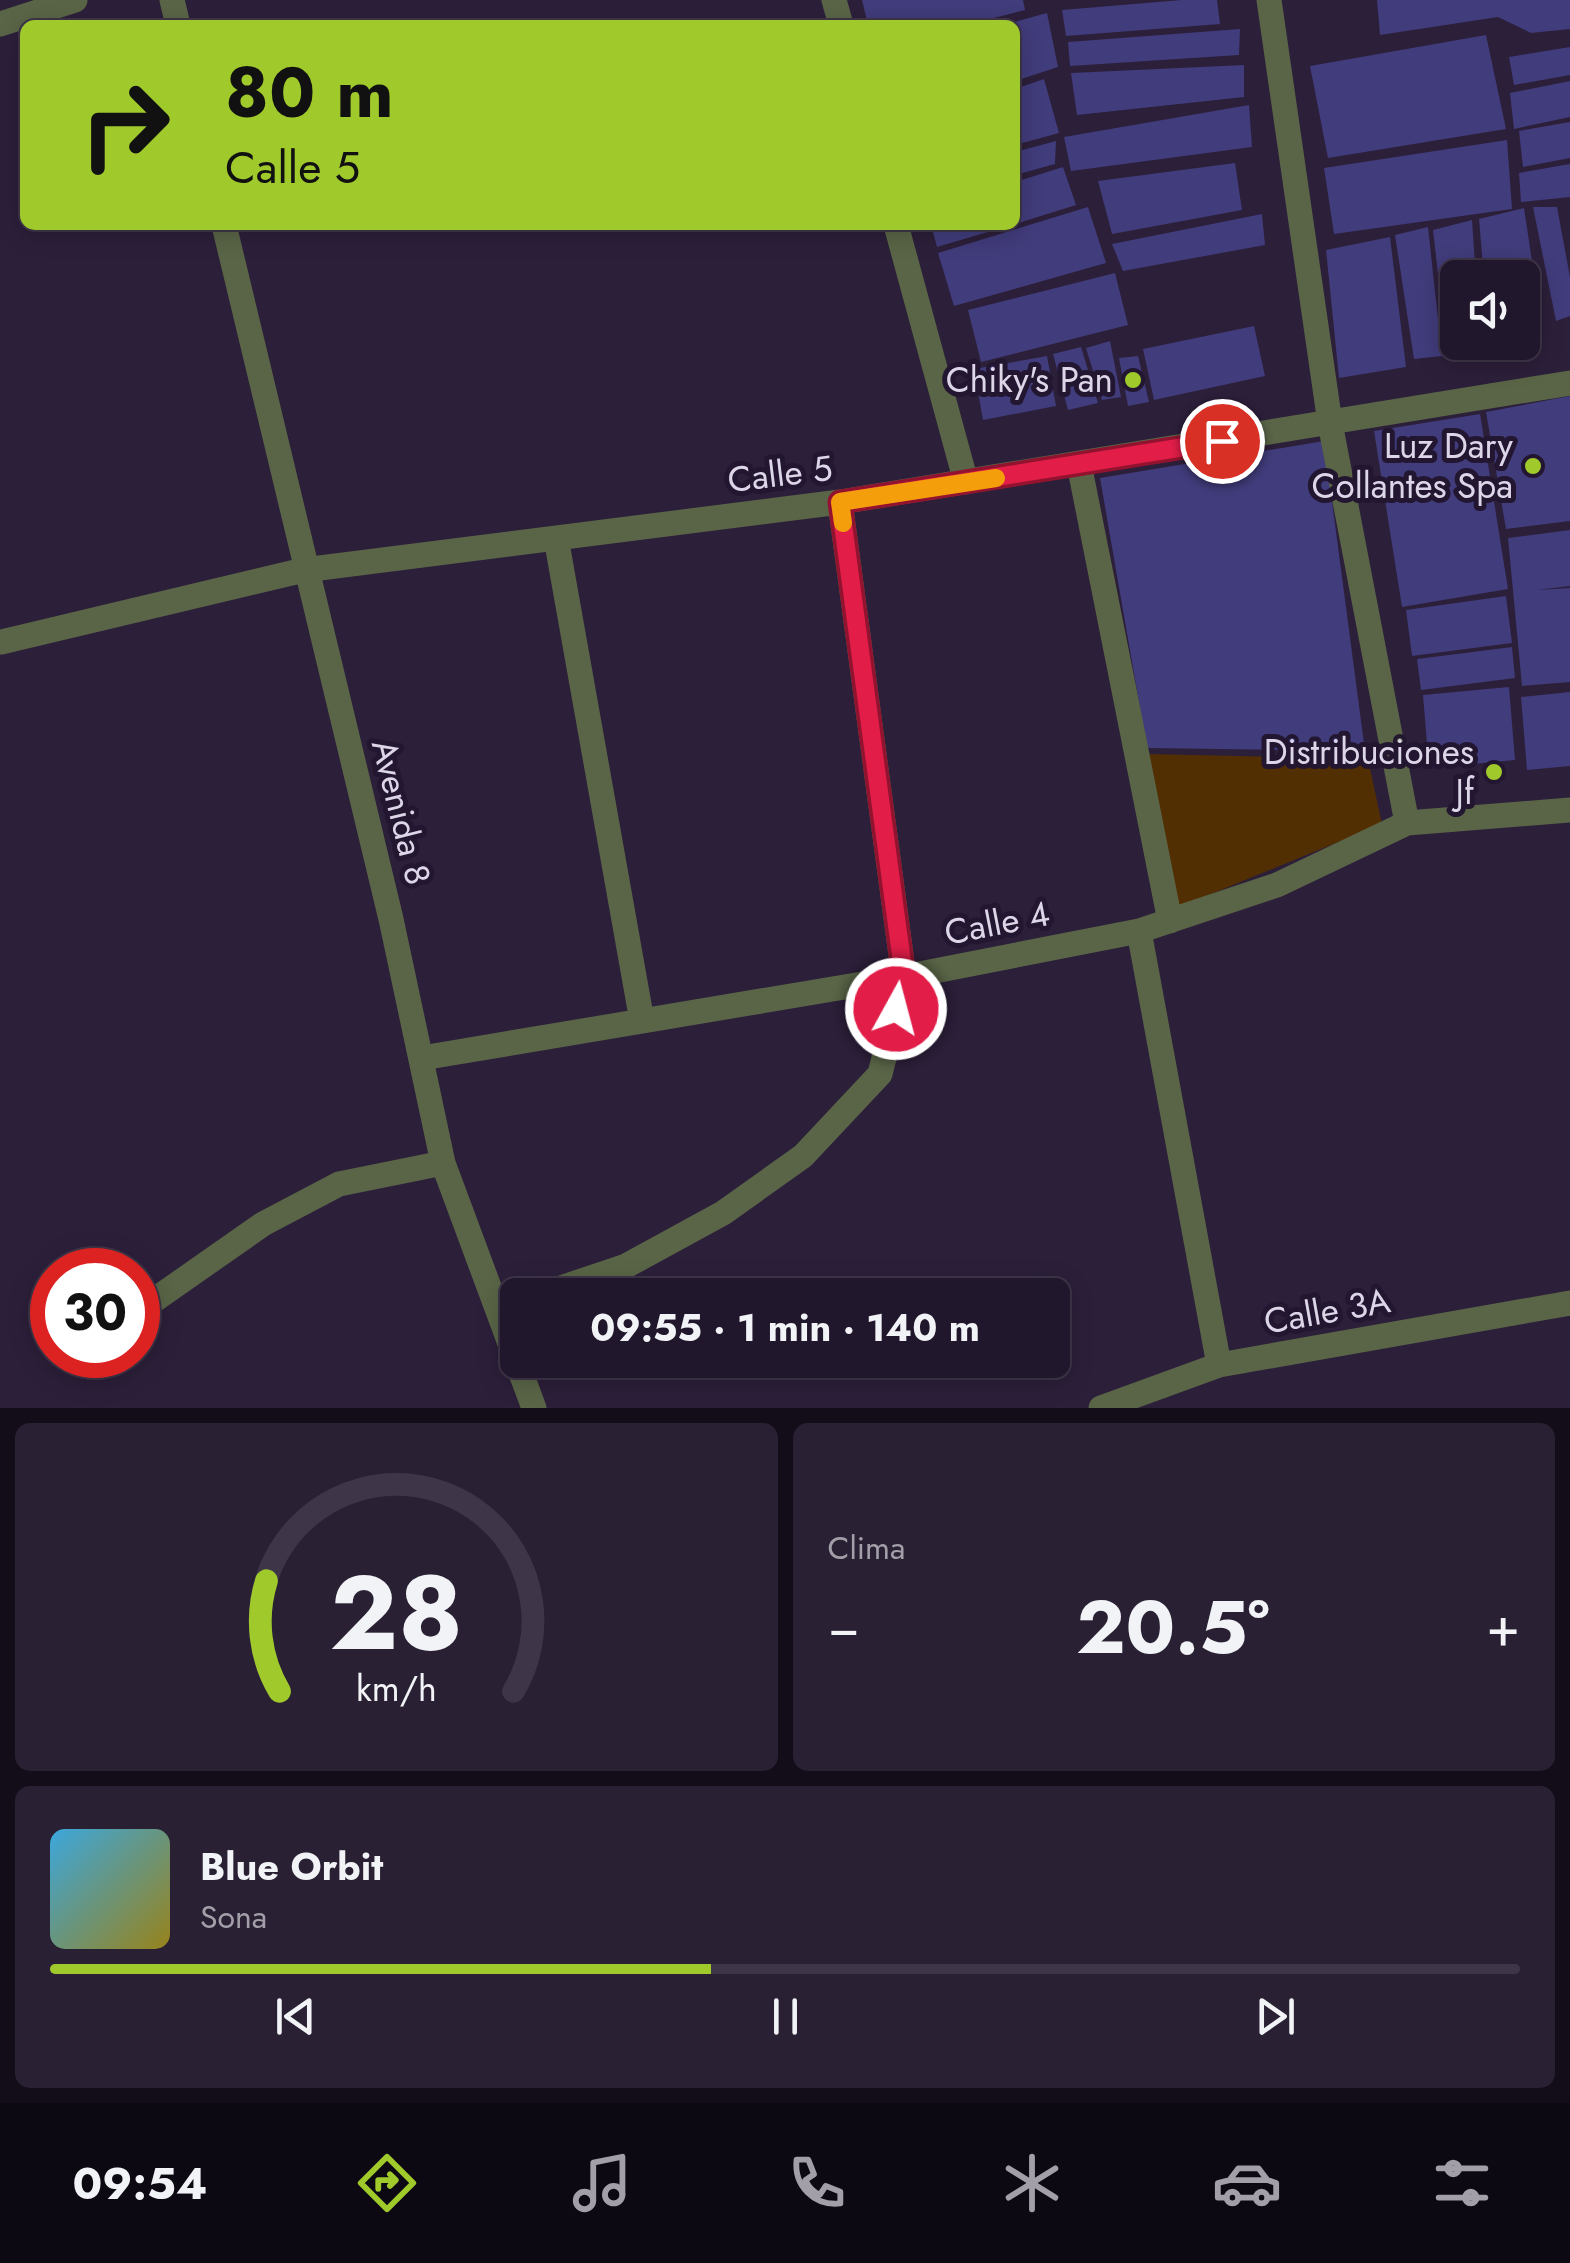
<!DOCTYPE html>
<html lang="es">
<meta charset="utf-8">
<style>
body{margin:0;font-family:Jost,sans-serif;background:#292034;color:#f1f3f6;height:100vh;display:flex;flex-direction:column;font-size:38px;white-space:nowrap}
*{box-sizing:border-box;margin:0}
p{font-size:32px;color:#a29fa9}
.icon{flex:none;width:55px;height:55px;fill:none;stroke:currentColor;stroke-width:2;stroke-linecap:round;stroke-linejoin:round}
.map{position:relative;height:1408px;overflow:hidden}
.panel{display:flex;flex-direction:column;gap:15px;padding:15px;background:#120d18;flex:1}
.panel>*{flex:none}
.guide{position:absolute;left:20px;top:20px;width:1000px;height:210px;border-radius:15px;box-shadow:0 5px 25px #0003,0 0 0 2px #3e3648;background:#a0ca2c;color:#111;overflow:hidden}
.controls{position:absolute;left:1440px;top:260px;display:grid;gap:20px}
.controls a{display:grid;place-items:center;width:100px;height:100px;border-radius:15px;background:#21172c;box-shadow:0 5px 25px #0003,0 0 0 2px #3e3648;font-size:50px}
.speed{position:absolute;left:30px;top:1248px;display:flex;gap:20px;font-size:50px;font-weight:700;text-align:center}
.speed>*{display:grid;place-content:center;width:130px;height:130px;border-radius:50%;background:#21172c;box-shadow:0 5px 25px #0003,0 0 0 2px #3e3648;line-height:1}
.speed .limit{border:15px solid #d22;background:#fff;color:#111}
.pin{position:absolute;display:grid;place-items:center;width:85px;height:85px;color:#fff;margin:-42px;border:5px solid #fff;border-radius:50%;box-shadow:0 2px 10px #0007}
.me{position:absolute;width:110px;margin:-55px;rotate:7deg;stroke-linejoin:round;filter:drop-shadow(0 0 8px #0008)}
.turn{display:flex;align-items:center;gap:35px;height:210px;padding:0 40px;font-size:45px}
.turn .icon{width:130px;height:130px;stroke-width:2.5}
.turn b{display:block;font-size:70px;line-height:85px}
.big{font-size:75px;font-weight:700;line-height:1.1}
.panel .widget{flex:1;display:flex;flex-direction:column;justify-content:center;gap:15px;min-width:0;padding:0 35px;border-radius:15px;background:#292034}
.panel .dial{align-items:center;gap:0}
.dial svg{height:260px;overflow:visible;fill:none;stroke:#3e3648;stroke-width:7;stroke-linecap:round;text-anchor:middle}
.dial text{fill:#f1f3f6;stroke:none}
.song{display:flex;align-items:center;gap:30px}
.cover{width:120px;height:120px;border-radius:15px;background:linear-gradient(135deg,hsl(200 70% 55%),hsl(50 70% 35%))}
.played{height:10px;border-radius:5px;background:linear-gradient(90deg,#a0ca2c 45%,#3e3648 45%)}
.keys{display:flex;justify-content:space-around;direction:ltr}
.heat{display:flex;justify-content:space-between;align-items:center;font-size:55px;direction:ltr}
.panel .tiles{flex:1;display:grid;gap:15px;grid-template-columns:1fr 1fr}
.widget:last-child{grid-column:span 2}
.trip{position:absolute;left:500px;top:1278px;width:570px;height:100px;border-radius:15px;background:#21172c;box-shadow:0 5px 25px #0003,0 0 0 2px #3e3648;font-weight:700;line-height:100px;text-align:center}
.menu{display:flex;height:160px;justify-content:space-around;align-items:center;background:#0d0912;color:#a29fa9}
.menu .icon{width:70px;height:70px}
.menu .active{color:#a0ca2c}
.menu b{font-size:45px;color:#f1f3f6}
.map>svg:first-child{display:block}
</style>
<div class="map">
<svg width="1570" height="1408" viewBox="0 0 1570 1408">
<rect width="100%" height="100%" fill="#2c1f3a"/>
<path fill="#522e03" d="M 1149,754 L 1368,759 L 1382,824 L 1177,908 Z"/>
<path fill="#413c7b" d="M 862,0 L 1023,0 L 1025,10 L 967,25 L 868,25 Z
M 1182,0 L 1217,0 L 1220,24 L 1066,36 L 1062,10 Z
M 1377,0 L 1570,0 L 1570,29 L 1531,33 L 1498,17 L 1380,35 Z
M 1047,13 L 1058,67 L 1015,81 L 1015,25 L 1007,24 Z
M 1240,29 L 1239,55 L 1070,66 L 1068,42 Z
M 1486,35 L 1506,129 L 1328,158 L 1310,66 Z
M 1570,47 L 1570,75 L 1514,85 L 1509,57 Z
M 1244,65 L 1244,97 L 1077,115 L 1071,73 Z
M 1044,79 L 1059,133 L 1015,145 L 1015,89 Z
M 1570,81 L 1570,117 L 1514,129 L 1510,93 Z
M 1249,105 L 1252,147 L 1071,171 L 1064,137 Z
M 1570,122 L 1570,158 L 1523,167 L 1519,131 Z
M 1507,140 L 1512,209 L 1334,234 L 1324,168 Z
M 1056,141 L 1055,164 L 1015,175 L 1015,152 Z
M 1235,163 L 1242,210 L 1112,234 L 1098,181 Z
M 1570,164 L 1570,197 L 1521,202 L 1519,173 Z
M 1063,167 L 1076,205 L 1015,224 L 1015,182 Z
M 1088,207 L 1106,263 L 954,306 L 938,253 Z
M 1533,207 L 1557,207 L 1570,277 L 1570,316 L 1556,321 Z
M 1524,208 L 1541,321 L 1522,324 L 1522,278 L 1484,278 L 1479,219 Z
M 1262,214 L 1265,245 L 1123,271 L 1112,244 Z
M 1472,220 L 1476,278 L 1458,278 L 1458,333 L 1445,335 L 1433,230 Z
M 931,225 L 1008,225 L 1008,226 L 937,247 Z
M 1428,227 L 1442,356 L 1414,359 L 1395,235 Z
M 1390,237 L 1406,367 L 1339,378 L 1326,250 Z
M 1115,273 L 1128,325 L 981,362 L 968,310 Z
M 1254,326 L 1265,376 L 1154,400 L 1143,349 Z
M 1110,341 L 1121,397 L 1102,400 L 1086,348 Z
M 1081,347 L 1098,403 L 1068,410 L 1053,354 Z
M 1047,356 L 1056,406 L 983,420 L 974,369 Z
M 1138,356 L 1149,402 L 1128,406 L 1119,358 Z
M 1570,396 L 1570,521 L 1506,529 L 1486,412 Z
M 1480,414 L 1508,589 L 1402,607 L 1374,431 Z
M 1324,441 L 1365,751 L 1147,748 L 1100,478 Z
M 1570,530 L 1570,586 L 1537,590 L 1570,588 L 1570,682 L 1522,686 L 1508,538 Z
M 1506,596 L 1512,643 L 1412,656 L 1406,610 Z
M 1512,647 L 1515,678 L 1421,690 L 1417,659 Z
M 1509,687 L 1515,760 L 1429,768 L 1423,695 Z
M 1570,692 L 1570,766 L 1527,770 L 1521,697 Z"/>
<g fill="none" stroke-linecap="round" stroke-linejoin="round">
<path stroke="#5a6547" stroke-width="25" d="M 172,0 L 178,25
M 834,0 L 841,25
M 1269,0 L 1330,423 L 1407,823
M 0,24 L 75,0
M 224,225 L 391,919 L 443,1163 L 534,1408
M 896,225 L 966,482
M 1079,464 L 1170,921
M 556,538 L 642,1021
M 1,642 L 304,570 L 840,502 L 1570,383
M 1139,931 L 1219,1365
M 422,1058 L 904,977 L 1139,931 L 1277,885 L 1407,823 L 1570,810
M 540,1295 L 626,1266 L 723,1213 L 803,1156 L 880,1074 L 904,977 L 840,502
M 153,1301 L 263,1224 L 339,1184 L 443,1163
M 1101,1408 L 1219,1365 L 1570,1303"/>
</g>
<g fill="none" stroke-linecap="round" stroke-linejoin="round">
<defs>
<path id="route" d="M 896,1009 L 904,977 L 840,502 L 1222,441"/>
</defs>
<use href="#route" stroke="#92132f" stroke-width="25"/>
<use href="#route" stroke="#e11d48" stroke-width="18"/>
<path stroke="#f59e0b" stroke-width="18" d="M 843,523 L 840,502 L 996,478"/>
</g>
<g fill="#a0ca2c" stroke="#221630" stroke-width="4">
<circle cx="1133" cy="380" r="10"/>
<circle cx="1533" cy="466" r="10"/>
<circle cx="1494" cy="772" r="10"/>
</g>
<g text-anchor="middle" stroke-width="10" stroke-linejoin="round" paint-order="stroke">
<g font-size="35" fill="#ddd6e8" stroke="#221630" text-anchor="end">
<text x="1113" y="392">Chiky's Pan</text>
<text x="1513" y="458">Luz Dary<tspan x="1513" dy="40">Collantes Spa</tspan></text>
<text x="1474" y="764">Distribuciones<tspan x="1474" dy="40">Jf</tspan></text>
</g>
<g font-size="35" fill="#ddd6e8" stroke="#221630">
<text transform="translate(780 474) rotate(-7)" y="12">Calle 5</text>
<text transform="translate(401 812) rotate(76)" y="12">Avenida 8</text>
<text transform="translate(997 923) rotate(-11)" y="12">Calle 4</text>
<text transform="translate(1327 1311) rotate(-10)" y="12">Calle 3A</text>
</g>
</g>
</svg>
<div class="controls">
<a><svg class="icon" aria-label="sound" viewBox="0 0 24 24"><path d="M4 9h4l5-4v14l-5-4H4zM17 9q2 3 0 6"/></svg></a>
</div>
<div class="speed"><div class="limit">30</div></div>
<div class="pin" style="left:1222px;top:441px;background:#d93025"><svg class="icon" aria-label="arrive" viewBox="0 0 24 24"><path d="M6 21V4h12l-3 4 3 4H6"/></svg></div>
<svg class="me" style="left:896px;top:1009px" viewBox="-20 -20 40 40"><circle r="17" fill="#e11d48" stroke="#fff" stroke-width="3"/><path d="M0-11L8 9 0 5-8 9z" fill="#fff"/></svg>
<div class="trip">09:55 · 1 min · 140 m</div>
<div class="guide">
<div class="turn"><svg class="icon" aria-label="right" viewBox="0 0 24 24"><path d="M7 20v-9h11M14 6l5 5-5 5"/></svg><div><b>80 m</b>Calle 5</div></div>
</div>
</div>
<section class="panel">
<div class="tiles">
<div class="widget dial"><svg viewBox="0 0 100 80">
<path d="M14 69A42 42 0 1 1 86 69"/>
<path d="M14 69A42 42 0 0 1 10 35" stroke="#a0ca2c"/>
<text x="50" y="56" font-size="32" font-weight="700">28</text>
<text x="50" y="72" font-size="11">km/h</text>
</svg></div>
<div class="widget"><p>Clima</p>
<div class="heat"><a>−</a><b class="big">20.5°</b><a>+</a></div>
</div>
<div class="widget">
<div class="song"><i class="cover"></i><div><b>Blue Orbit</b><p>Sona</p></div></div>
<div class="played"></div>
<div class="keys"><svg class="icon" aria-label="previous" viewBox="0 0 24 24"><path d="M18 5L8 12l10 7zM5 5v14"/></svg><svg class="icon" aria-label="pause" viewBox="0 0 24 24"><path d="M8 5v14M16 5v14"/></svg><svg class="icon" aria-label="next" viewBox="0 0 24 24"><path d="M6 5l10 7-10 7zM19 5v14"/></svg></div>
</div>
</div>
</section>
<nav class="menu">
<b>09:54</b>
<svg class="icon active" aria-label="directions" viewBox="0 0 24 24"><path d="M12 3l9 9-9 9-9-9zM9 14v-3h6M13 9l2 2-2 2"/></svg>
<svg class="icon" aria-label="music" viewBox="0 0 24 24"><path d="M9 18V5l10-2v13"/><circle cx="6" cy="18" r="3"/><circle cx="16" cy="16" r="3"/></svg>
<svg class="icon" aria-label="phone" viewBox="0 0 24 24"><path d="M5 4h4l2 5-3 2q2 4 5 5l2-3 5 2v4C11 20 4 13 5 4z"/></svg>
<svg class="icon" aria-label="climate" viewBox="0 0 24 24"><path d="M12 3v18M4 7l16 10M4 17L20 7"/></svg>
<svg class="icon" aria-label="car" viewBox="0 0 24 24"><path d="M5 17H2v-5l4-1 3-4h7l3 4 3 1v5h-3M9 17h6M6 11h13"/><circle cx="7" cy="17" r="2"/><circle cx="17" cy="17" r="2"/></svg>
<svg class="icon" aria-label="filters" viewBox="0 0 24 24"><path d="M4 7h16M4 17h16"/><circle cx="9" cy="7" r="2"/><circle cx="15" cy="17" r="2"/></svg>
</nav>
